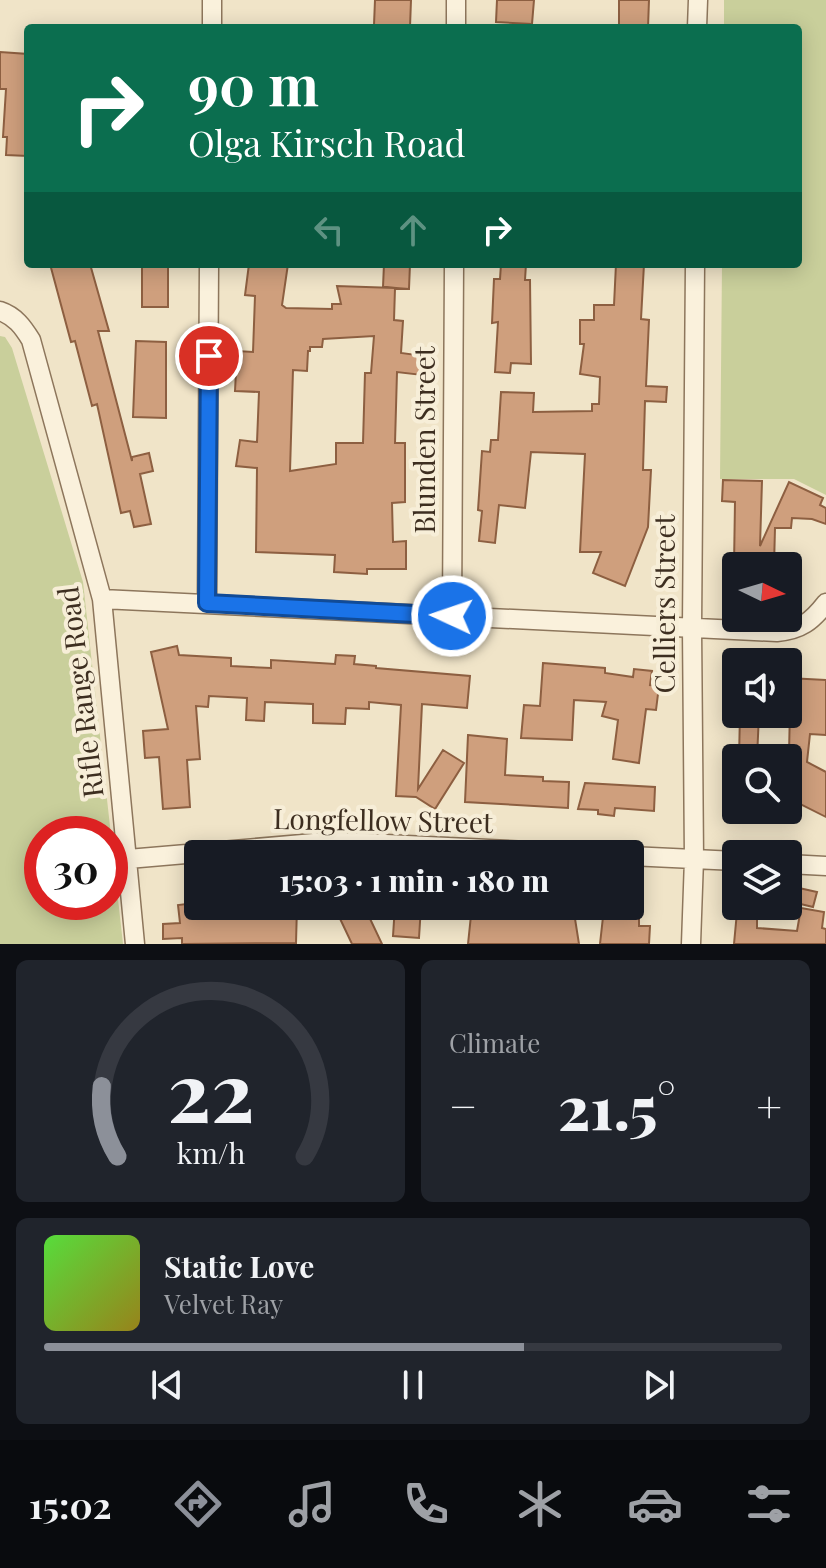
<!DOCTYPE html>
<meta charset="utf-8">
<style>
body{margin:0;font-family:"Playfair Display",serif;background:#20242c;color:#f1f3f6;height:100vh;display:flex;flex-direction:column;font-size:30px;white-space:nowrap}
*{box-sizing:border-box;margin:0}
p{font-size:26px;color:#9ea1a6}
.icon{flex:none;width:44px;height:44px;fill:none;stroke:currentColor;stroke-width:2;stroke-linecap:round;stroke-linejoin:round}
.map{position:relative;height:944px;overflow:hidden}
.side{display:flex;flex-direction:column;gap:16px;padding:16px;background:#0d0f14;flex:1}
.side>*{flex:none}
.guide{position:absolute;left:24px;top:24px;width:778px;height:244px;border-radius:8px;box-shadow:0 4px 20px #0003;background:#0b6e4f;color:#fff;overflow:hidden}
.needle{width:52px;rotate:95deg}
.fabs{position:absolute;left:722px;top:552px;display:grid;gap:16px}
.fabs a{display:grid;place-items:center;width:80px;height:80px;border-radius:8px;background:#171b24;box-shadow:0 4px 20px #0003;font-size:40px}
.speed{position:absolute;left:24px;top:816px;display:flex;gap:16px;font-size:40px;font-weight:700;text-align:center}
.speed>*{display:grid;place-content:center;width:104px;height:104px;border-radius:50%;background:#171b24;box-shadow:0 4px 20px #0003;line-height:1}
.speed .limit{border:12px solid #d22;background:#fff;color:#111}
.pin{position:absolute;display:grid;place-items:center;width:68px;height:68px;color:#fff;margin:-34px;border:4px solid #fff;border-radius:50%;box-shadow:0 2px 8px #0007}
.me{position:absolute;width:88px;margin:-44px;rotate:273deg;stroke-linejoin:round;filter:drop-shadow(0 0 6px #0008)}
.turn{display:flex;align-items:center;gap:28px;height:168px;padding:0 32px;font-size:36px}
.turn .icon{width:104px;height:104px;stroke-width:2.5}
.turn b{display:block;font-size:56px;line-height:68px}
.lanes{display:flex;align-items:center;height:76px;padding:0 32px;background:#0003;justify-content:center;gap:40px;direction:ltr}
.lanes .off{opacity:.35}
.big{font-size:60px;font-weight:800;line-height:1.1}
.side .tile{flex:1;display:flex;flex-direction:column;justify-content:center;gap:12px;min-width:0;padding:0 28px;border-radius:12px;background:#20242c}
.side .dial{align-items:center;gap:0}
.dial svg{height:208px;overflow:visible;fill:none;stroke:#363941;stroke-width:7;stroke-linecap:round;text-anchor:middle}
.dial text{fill:#f1f3f6;stroke:none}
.song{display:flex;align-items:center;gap:24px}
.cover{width:96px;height:96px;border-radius:12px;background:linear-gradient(135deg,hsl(110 70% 55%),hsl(50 70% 35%))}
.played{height:8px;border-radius:4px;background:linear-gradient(90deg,#8c9099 65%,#363941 65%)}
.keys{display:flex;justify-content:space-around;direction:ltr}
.heat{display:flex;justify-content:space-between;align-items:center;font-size:44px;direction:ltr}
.side .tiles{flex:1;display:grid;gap:16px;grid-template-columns:1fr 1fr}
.tile:last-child{grid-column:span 2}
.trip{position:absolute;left:184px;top:840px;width:460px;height:80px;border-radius:8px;background:#171b24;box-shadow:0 4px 20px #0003;font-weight:800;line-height:80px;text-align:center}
.tabs{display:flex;height:128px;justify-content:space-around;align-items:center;background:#090b0e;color:#9ea1a6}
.tabs .icon{width:56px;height:56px}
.tabs .current{color:#8c9099}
.tabs b{font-size:36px;color:#f1f3f6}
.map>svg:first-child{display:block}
</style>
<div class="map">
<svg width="826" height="944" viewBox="0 0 826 944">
<rect width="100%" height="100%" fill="#f0e4c8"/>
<path fill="#c9cf9b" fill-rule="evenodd" d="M 724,0 L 826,0 L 826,495 L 794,479 L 720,479 L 722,264 L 798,264 L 798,28 L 724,28 Z
M 0,336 L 5,337 L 12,348 L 83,582 L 123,944 L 0,944 ZM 42,834 L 110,834 L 110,902 L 42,902 Z"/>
<path fill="#cf9f7d" stroke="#8d5f41" stroke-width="2" fill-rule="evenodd" d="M 375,0 L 411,0 L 410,27 L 374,25 Z
M 497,0 L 534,0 L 532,24 L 496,22 Z
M 619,0 L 649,0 L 648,28 L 619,28 Z
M 0,52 L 28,54 L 28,156 L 6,155 L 7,137 L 3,137 L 6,89 L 0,89 Z
M 50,264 L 90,264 L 109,331 L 98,331 L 132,461 L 132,457 L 149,453 L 153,471 L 140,474 L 151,524 L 134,527 L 130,511 L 121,513 L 97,404 L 92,406 L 75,341 L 71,342 Z
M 142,264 L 168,264 L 168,307 L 142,307 Z
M 249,264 L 288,264 L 282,305 L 286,308 L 332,309 L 332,304 L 341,304 L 337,286 L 395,288 L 394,320 L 403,321 L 401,353 L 424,356 L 422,375 L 397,372 L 395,443 L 405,443 L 405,502 L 392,503 L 393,542 L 406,541 L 406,569 L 367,569 L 367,574 L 334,572 L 335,555 L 256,552 L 257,468 L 236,466 L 240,440 L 257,442 L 259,392 L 235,391 L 237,351 L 253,352 L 255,296 L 245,295 ZM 374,336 L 371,373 L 365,373 L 363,443 L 336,443 L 336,464 L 290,471 L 293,370 L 307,371 L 308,351 L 310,351 L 310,347 L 322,347 L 323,339 Z
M 384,264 L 410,264 L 409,289 L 383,287 Z
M 501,264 L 526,264 L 525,280 L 530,280 L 531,364 L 511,363 L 510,373 L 495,372 L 498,322 L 492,323 L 494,279 L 500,279 Z
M 616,264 L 644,264 L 641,319 L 649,320 L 646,386 L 667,387 L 666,402 L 645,401 L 643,470 L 651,470 L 648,527 L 625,586 L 593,573 L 601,552 L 580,552 L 585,454 L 531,452 L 525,508 L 499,505 L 495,543 L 479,541 L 482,511 L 478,510 L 482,451 L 490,452 L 491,440 L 498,440 L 501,392 L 534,393 L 533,412 L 592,411 L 592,404 L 599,404 L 600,377 L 580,374 L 584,344 L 580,344 L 580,320 L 594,320 L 594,305 L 614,305 Z
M 136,341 L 166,342 L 166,418 L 133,417 Z
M 723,480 L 762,481 L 760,546 L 789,482 L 823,498 L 820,505 L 826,508 L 826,524 L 812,519 L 792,518 L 791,528 L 775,528 L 774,566 L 734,566 L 735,502 L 722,501 Z
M 177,646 L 179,655 L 231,658 L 231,666 L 271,668 L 271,660 L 335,664 L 336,655 L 355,656 L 354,664 L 376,666 L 376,668 L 470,676 L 467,708 L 422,704 L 418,789 L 443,750 L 464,763 L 435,809 L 416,797 L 396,796 L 401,705 L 369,702 L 369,709 L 346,708 L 345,724 L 313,723 L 313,704 L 265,702 L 264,721 L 246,720 L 247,698 L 209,696 L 208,707 L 196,706 L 200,759 L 187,760 L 190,807 L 163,809 L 159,757 L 145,758 L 143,731 L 168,729 L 151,652 Z
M 543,663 L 605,668 L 605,673 L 633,677 L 634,669 L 652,671 L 650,685 L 659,686 L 656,710 L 646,709 L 639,763 L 613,759 L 618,720 L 602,716 L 606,702 L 574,700 L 572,740 L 521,738 L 524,705 L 540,706 Z
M 788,678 L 826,680 L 826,735 L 810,734 L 807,762 L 826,772 L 826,817 L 788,798 L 790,709 L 788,709 Z
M 740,714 L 759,714 L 757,758 L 739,758 Z
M 468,735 L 507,739 L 505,775 L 543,777 L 543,781 L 569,782 L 568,808 L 465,802 Z
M 585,783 L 655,787 L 654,811 L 615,808 L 614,816 L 598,814 L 598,810 L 578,809 Z
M 799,888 L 817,892 L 813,907 L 788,901 L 788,889 Z
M 194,903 L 195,912 L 245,906 L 297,906 L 296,943 L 182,944 L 182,938 L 163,939 L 163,924 L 180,923 L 178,905 Z
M 334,906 L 364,906 L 382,944 L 352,944 Z
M 395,906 L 421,906 L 419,938 L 393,936 Z
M 472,906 L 573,906 L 579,944 L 468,944 Z
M 617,906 L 639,906 L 639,926 L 650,926 L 649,944 L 600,944 L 603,917 L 616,918 Z
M 801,908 L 824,912 L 822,928 L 826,929 L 826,944 L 734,944 L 737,912 L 757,913 L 757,928 L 797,931 Z"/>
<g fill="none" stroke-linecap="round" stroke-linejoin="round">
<defs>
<path id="street" d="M 212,28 L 212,0
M 456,28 L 456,0
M 697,28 L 698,0
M 0,311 C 15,316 23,327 31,340 L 102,599 L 135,944
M 102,599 L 777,632 C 801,630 812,621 826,603
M 207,603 L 209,264
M 452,616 L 454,264
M 630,856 L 736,861
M 128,859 L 314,843 L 365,843 L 589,854
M 788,864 L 826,866
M 691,944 L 694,859 L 692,628 L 695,264"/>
</defs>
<use href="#street" stroke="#8d765c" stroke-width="21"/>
<use href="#street" stroke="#faf1dc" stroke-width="18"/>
</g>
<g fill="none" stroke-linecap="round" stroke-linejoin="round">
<defs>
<path id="route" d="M 209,356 L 207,603 L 452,616"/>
</defs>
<use href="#route" stroke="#114b97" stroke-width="20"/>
<use href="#route" stroke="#1a73e8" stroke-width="14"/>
</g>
<g text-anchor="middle" stroke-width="8" stroke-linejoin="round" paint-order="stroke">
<g font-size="28" fill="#3d2e20" stroke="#f7eed8">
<text transform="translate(425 440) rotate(-90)" y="10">Blunden Street</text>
<text transform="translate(665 604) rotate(-90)" y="10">Celliers Street</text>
<text transform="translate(81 692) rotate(-97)" y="10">Rifle Range Road</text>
<text transform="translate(383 821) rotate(1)" y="10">Longfellow Street</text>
</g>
</g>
</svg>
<div class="fabs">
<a><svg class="needle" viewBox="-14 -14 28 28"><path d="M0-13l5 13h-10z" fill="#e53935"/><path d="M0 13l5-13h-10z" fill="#9ea1a6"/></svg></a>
<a><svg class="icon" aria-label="sound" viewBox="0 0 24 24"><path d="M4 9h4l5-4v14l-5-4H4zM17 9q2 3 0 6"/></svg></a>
<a><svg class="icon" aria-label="search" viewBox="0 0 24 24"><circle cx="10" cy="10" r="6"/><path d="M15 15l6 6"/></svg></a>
<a><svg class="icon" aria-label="layers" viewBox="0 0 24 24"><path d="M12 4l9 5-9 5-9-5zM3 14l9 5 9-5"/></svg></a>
</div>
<div class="speed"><div class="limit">30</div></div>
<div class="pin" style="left:209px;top:356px;background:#d93025"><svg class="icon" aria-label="arrive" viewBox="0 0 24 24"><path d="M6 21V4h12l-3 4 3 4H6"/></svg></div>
<svg class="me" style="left:452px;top:616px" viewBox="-20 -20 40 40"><circle r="17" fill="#1a73e8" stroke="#fff" stroke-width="3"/><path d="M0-11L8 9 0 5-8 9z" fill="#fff"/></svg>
<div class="trip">15:03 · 1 min · 180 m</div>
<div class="guide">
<div class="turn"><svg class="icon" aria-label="right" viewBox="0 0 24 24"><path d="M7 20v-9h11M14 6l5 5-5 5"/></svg><div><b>90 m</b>Olga Kirsch Road</div></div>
<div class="lanes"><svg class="icon off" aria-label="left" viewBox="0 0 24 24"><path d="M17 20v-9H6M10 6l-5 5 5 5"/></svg><svg class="icon off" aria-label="ahead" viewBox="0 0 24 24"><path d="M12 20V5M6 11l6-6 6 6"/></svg><svg class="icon" aria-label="right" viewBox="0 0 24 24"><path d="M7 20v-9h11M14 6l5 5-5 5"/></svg></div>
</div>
</div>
<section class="side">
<div class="tiles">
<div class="tile dial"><svg viewBox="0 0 100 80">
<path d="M14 69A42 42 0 1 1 86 69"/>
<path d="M14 69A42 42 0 0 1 8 42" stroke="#8c9099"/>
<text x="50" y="56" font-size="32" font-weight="700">22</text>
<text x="50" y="72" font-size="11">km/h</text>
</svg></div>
<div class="tile"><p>Climate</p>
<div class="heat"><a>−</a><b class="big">21.5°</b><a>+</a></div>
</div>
<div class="tile">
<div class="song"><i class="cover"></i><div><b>Static Love</b><p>Velvet Ray</p></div></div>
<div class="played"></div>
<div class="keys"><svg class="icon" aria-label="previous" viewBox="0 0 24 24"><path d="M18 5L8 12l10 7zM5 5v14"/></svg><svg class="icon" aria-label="pause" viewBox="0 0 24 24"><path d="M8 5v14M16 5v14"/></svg><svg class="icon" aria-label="next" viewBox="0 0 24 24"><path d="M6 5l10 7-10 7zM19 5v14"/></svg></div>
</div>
</div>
</section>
<nav class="tabs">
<b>15:02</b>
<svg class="icon current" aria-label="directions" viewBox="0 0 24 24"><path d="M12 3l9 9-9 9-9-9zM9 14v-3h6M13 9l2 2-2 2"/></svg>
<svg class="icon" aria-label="music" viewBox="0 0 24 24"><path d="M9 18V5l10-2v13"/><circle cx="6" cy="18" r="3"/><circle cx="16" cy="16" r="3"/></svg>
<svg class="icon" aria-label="phone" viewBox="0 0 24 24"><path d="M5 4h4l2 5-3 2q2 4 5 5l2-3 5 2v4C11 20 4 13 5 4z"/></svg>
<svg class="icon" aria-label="climate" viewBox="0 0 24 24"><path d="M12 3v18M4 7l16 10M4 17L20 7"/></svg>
<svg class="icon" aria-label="car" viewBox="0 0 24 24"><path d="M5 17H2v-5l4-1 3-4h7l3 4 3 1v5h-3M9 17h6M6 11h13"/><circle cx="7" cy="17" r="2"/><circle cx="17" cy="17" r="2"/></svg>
<svg class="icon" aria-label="filters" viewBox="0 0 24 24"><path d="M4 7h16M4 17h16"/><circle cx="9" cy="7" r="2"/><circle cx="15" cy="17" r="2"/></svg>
</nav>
